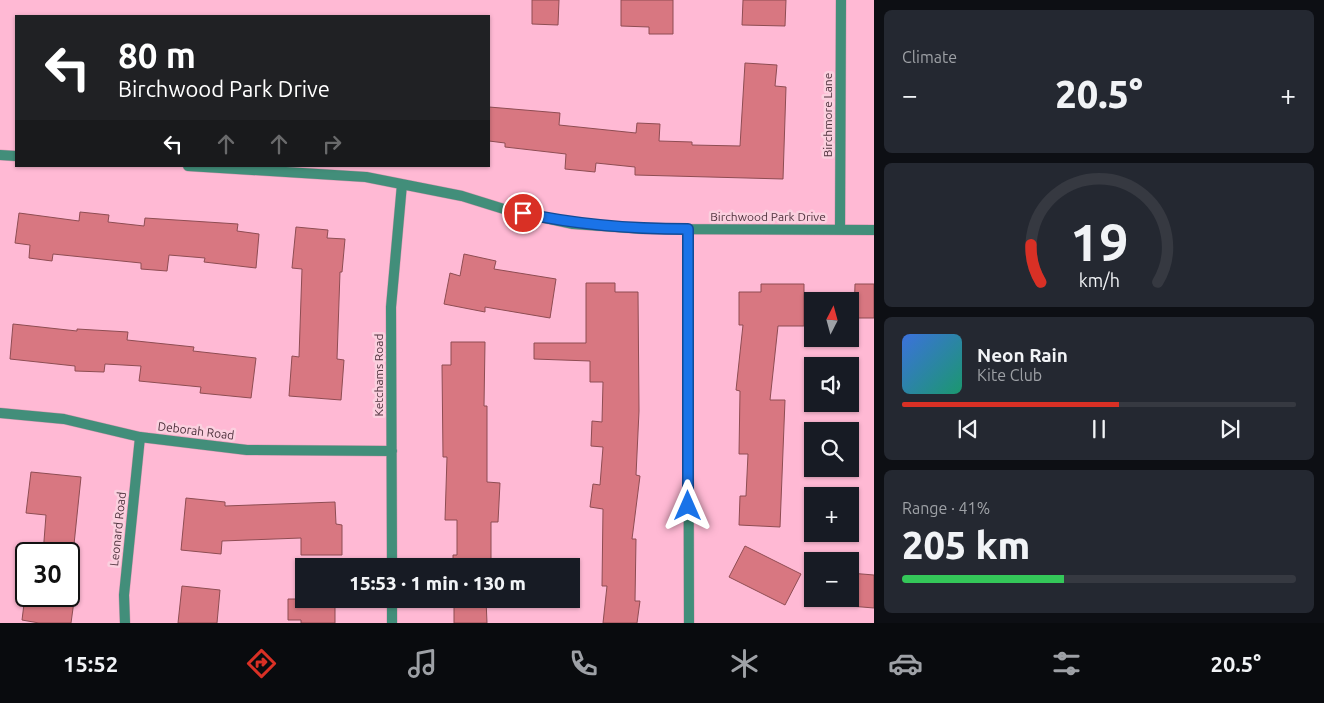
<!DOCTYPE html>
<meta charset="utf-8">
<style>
body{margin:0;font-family:Ubuntu,sans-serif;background:#242831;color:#f1f3f6;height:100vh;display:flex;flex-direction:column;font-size:19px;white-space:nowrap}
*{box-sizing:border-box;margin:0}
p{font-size:16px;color:#9ea1a6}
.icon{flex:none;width:28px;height:28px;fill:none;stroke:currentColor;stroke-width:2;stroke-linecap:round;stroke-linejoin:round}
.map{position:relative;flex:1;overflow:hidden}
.panel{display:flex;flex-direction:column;gap:10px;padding:10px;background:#0d0f14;width:450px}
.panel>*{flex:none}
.hud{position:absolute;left:15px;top:15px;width:475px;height:152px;border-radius:0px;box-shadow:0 1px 4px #0004;background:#202124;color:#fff;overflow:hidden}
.needle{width:32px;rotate:6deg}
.tools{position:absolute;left:804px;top:292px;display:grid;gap:10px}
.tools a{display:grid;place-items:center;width:55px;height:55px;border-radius:0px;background:#171b24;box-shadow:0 1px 4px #0004;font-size:25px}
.speed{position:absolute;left:15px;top:542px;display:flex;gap:10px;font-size:25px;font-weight:700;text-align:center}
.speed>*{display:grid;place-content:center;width:65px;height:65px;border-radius:50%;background:#171b24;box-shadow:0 1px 4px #0004;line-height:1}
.speed .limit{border:2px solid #111;border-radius:8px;background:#fff;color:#111}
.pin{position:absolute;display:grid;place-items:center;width:42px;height:42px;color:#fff;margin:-21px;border:2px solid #fff;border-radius:50%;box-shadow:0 1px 5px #0007}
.me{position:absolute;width:55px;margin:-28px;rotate:0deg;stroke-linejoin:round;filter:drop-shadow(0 0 4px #0008)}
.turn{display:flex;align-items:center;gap:18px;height:105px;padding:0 20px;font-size:22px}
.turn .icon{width:65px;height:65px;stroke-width:2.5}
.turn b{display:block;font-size:35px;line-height:42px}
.lanes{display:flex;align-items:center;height:48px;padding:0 20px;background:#0003;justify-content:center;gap:25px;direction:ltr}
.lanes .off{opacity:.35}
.big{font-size:38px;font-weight:800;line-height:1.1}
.panel .card{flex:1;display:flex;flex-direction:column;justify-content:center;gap:8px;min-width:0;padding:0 18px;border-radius:8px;background:#242831}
.panel .dial{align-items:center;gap:0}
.dial svg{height:130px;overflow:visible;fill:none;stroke:#363941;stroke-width:7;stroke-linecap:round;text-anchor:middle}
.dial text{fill:#f1f3f6;stroke:none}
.song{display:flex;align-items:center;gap:15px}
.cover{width:60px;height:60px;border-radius:8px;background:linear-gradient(135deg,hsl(220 70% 55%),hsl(160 70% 35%))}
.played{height:5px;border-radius:2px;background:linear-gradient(90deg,#d93025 55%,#363941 55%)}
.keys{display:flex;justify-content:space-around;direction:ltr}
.heat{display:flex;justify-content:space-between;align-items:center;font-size:28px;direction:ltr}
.charge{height:8px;border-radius:4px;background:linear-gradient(90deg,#34c759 41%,#363941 0)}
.trip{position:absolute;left:295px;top:558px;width:285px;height:50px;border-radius:0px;background:#171b24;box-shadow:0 1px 4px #0004;font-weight:800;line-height:50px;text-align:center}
.tab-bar{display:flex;height:80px;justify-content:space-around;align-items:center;background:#090b0e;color:#9ea1a6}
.tab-bar .icon{width:35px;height:35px}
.tab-bar .on{color:#d93025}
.tab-bar b{font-size:22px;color:#f1f3f6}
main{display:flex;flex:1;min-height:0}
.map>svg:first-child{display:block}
</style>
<main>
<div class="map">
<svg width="874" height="623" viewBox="0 0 874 623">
<rect width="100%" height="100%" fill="#ffb9d4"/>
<path fill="#d87781" stroke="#8e4d53" d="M 532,0 L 559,0 L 558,25 L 532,24 Z
M 621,0 L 673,0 L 673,34 L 649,34 L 649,27 L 621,26 Z
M 743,0 L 786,0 L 785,26 L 742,25 Z
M 745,63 L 777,65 L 775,86 L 786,87 L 783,179 L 635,175 L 635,167 L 596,163 L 595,172 L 565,169 L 566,154 L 505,147 L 505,143 L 489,141 L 489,107 L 560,113 L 559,125 L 636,133 L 637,123 L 660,124 L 659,141 L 692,142 L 692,145 L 740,146 Z
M 80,212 L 109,215 L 108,222 L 144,226 L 145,218 L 238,224 L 237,231 L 259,234 L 256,268 L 204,262 L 205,258 L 169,255 L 167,271 L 141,269 L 141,263 L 53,254 L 52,261 L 29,258 L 30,245 L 15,243 L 19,213 L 79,221 Z
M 296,227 L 328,230 L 327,238 L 345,239 L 342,272 L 340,272 L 337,359 L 344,360 L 341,400 L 289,396 L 292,356 L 299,357 L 302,269 L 292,268 Z
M 464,254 L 496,261 L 494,269 L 556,279 L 550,318 L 485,307 L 485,312 L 444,304 L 450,273 L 460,276 Z
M 586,283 L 615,283 L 615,292 L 638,292 L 639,411 L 636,475 L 640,476 L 632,539 L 636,539 L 635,601 L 640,601 L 637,623 L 603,623 L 607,586 L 602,586 L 603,509 L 590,507 L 593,484 L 600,485 L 603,447 L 591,446 L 592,421 L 602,422 L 603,382 L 590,382 L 590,361 L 534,359 L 534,343 L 586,343 Z
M 761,284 L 804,284 L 804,326 L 778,326 L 770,400 L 785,400 L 780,527 L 739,525 L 740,496 L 746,496 L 748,454 L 739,454 L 740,391 L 736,390 L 743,325 L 739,325 L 739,292 L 761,292 Z
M 855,284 L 874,284 L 874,318 L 854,318 Z
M 13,324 L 77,331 L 77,329 L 128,332 L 127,340 L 194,347 L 193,351 L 256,358 L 251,398 L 200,393 L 201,387 L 139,381 L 141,366 L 105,364 L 104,372 L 75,371 L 75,366 L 10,359 Z
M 451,342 L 485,342 L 484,406 L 487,406 L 487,482 L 500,483 L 498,522 L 491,522 L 491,566 L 453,566 L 453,555 L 457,555 L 457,520 L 445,520 L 447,457 L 443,457 L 442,365 L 451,365 Z
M 31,472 L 81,477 L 73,554 L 43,554 L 46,515 L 26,513 Z
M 186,498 L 225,502 L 225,506 L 335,502 L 336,524 L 342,525 L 342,555 L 301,555 L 301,538 L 222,541 L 221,554 L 181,550 Z
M 745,546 L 801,574 L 785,605 L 729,577 Z
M 850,573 L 874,575 L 874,608 L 850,606 Z
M 182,586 L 220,590 L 217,623 L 178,623 Z
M 25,596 L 74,601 L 71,623 L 39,623 L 22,620 Z
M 288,599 L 335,599 L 335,623 L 301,623 L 301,620 L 288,620 Z
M 454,599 L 486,599 L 487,623 L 454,623 Z"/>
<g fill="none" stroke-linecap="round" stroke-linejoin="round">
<defs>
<path id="minor" d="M 0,155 L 16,156
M 188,166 L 366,177 L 462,196 L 507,210 L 573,224 L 644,229 L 874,230
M 688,229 L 689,623
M 840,230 L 841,0
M 0,413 L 64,419 L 140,437 L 247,450 L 392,451
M 392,566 L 391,307 L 402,184
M 392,599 L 392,623
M 125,623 L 124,595 L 140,437"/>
</defs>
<use href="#minor" stroke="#d89cb3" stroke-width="11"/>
<use href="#minor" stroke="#428e7a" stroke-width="10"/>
</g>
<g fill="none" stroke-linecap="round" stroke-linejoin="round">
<defs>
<path id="route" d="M 523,213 C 578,225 632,229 688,229 L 688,506"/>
</defs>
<use href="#route" stroke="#114b97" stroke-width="12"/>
<use href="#route" stroke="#1a73e8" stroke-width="9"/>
</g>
<g text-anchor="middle" stroke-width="5" stroke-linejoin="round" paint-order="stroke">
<g font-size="12" fill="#4f333e" stroke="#fbd0df">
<text transform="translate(828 115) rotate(-90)" y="4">Birchmore Lane</text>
<text x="768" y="221">Birchwood Park Drive</text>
<text transform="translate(379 375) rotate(-90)" y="4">Ketchams Road</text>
<text transform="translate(196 431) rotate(7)" y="4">Deborah Road</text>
<text transform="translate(118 529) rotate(-84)" y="4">Leonard Road</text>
</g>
</g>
</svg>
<div class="tools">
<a><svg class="needle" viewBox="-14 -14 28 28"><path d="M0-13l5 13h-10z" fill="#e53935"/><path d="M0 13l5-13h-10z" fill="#9ea1a6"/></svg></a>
<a><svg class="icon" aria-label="sound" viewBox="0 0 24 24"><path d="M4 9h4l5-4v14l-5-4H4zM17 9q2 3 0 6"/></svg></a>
<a><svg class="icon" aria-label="search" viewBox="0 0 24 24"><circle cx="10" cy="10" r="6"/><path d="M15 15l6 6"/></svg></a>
<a>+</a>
<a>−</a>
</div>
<div class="speed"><div class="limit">30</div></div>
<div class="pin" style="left:523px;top:213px;background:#d93025"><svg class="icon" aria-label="arrive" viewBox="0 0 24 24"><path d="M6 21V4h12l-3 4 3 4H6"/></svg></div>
<svg class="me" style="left:688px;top:506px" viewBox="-20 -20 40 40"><path d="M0-17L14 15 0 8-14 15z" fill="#1a73e8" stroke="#fff" stroke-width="4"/></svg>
<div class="trip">15:53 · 1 min · 130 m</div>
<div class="hud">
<div class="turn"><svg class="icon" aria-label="left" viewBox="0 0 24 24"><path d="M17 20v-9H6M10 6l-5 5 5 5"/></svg><div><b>80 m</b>Birchwood Park Drive</div></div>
<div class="lanes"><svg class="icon" aria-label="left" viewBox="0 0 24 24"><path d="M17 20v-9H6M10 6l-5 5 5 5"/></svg><svg class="icon off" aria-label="ahead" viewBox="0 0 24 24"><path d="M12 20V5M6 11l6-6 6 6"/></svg><svg class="icon off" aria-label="ahead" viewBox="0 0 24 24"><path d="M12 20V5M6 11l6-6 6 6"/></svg><svg class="icon off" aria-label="right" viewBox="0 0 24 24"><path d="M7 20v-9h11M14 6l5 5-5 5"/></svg></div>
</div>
</div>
<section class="panel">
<div class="card"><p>Climate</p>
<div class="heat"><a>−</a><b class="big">20.5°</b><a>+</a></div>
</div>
<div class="card dial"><svg viewBox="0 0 100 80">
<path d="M14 69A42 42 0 1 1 86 69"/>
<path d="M14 69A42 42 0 0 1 8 46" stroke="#d93025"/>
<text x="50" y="56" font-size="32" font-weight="700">19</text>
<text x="50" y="72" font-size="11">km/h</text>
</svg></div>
<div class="card">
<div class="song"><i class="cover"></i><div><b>Neon Rain</b><p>Kite Club</p></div></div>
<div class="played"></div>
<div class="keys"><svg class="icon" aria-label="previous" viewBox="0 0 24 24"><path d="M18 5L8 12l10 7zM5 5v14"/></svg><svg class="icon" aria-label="pause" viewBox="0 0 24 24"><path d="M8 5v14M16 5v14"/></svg><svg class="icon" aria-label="next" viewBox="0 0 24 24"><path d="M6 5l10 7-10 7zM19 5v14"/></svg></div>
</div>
<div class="card"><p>Range · 41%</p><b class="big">205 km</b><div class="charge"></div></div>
</section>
</main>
<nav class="tab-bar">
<b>15:52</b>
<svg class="icon on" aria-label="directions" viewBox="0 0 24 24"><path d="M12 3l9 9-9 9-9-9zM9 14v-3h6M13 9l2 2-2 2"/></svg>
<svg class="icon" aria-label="music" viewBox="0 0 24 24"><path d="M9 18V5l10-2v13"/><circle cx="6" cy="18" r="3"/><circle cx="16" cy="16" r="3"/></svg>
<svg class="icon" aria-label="phone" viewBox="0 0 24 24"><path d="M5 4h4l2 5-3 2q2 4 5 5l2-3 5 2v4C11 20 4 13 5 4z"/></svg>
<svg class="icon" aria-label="climate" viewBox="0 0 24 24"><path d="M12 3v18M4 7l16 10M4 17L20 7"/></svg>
<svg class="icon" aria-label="car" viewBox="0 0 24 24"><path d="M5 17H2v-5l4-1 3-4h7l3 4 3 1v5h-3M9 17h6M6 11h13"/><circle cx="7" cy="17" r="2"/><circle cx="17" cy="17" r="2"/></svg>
<svg class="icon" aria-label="filters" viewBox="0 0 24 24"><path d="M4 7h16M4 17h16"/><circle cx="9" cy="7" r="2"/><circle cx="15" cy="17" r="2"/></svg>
<b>20.5°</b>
</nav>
